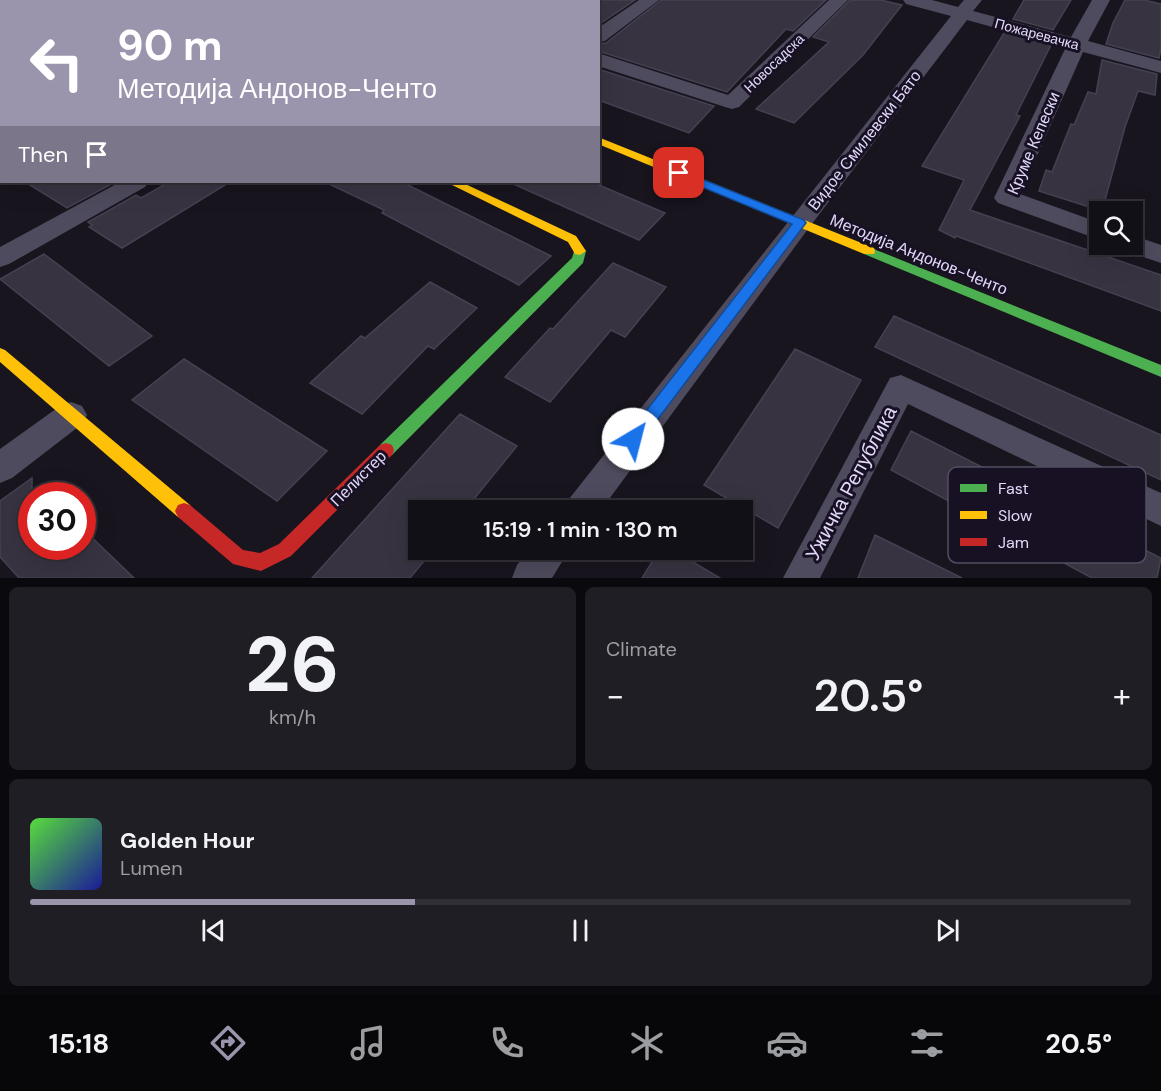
<!DOCTYPE html>
<meta charset="utf-8">
<style>
body{margin:0;font-family:"DM Sans",sans-serif;background:#1f1e24;color:#f1f3f6;height:100vh;display:flex;flex-direction:column;font-size:22px;white-space:nowrap}
*{box-sizing:border-box;margin:0}
p{font-size:20px;color:#9c9da1}
.icon{flex:none;width:33px;height:33px;fill:none;stroke:currentColor;stroke-width:2;stroke-linecap:round;stroke-linejoin:round}
.map{position:relative;height:578px;overflow:hidden}
.details{display:flex;flex-direction:column;gap:9px;padding:9px;background:#0a090d;flex:1}
.details>*{flex:none}
.guide{position:absolute;left:0px;top:0px;width:600px;height:183px;box-shadow:0 6px 24px #0002,0 0 0 2px #313036;background:#9b94ad;color:#fff;overflow:hidden}
.fabs{position:absolute;left:1089px;top:201px;display:grid;gap:12px}
.fabs a{display:grid;place-items:center;width:54px;height:54px;border-radius:0px;background:#121017;box-shadow:0 6px 24px #0002,0 0 0 2px #313036;font-size:30px}
.speed{position:absolute;left:18px;top:482px;display:flex;gap:12px;font-size:30px;font-weight:700;text-align:center}
.speed>*{display:grid;place-content:center;width:78px;height:78px;border-radius:50%;background:#121017;box-shadow:0 6px 24px #0002,0 0 0 2px #313036;line-height:1}
.speed .limit{border:9px solid #d22;background:#fff;color:#111}
.pin{position:absolute;display:grid;place-items:center;width:51px;height:51px;color:#fff;margin:-26px;border-radius:12px;box-shadow:0 3px 9px #0006}
.me{position:absolute;width:66px;margin:-33px;rotate:37deg;stroke-linejoin:round;filter:drop-shadow(0 0 4px #0008)}
.turn{display:flex;align-items:center;gap:21px;height:126px;padding:0 18px;font-size:27px}
.turn .icon{width:78px;height:78px;stroke-width:2.5}
.turn b{display:block;font-size:42px;line-height:51px}
.then{display:flex;align-items:center;height:57px;padding:0 18px;background:#0003;gap:12px;font-size:22px}
.big{font-size:45px;font-weight:600;line-height:1.1}
.details .card{flex:1;display:flex;flex-direction:column;justify-content:center;gap:9px;min-width:0;padding:0 21px;border-radius:9px;background:#1f1e24}
.details .dial{align-items:center;gap:0}
.dial b{font-size:78px;line-height:1}
.song{display:flex;align-items:center;gap:18px}
.cover{width:72px;height:72px;border-radius:9px;background:linear-gradient(135deg,hsl(110 70% 55%),hsl(240 70% 35%))}
.played{height:6px;border-radius:3px;background:linear-gradient(90deg,#9b94ad 35%,#313036 35%)}
.keys{display:flex;justify-content:space-around;direction:ltr}
.heat{display:flex;justify-content:space-between;align-items:center;font-size:33px;direction:ltr}
.details .tiles{flex:1;display:grid;gap:9px;grid-template-columns:1fr 1fr}
.card:last-child{grid-column:span 2}
.trip{position:absolute;left:408px;top:500px;width:345px;height:60px;border-radius:0px;background:#121017;box-shadow:0 6px 24px #0002,0 0 0 2px #313036;font-weight:600;line-height:60px;text-align:center}
.tabs{display:flex;height:96px;justify-content:space-around;align-items:center;background:#070609;color:#9c9da1}
.tabs .icon{width:42px;height:42px}
.tabs .current{color:#9b94ad}
.tabs b{font-size:27px;color:#f1f3f6}
.map>svg:first-child{display:block}
</style>
<div class="map">
<svg width="1161" height="578" viewBox="0 0 1161 578">
<rect width="100%" height="100%" fill="#18151f"/>
<g fill="none" stroke-linecap="round" stroke-linejoin="round">
<path fill="#11193a" fill-rule="evenodd" d="M 397,0 L 404,0 L 402,2 L 394,2 Z
M 0,147 L 2,147 L 2,151 L 0,151 Z"/>
</g>
<path fill="#383341" stroke="#464152" stroke-width="1.5" d="M 598,0 L 635,0 L 598,25 Z
M 661,0 L 826,0 L 793,31 L 786,29 L 727,92 L 598,51 L 598,44 L 606,43 Z
M 850,0 L 881,0 L 902,5 L 863,55 L 794,123 L 756,109 L 829,42 L 813,37 Z
M 1024,0 L 1071,0 L 1053,30 L 1013,19 Z
M 1125,0 L 1144,0 L 1161,4 L 1161,49 L 1159,58 L 1106,44 L 1113,23 Z
M 1004,33 L 1051,45 L 1016,115 L 1020,116 L 970,210 L 1161,275 L 1161,311 L 956,236 L 955,238 L 939,230 L 964,180 L 922,166 Z
M 1102,60 L 1157,74 L 1155,95 L 1138,91 L 1125,127 L 1102,211 L 1039,191 L 1046,170 L 1052,172 L 1071,124 L 1074,125 L 1088,92 L 1096,94 Z
M 598,69 L 714,106 L 689,133 L 598,100 Z
M 25,182 L 115,182 L 67,208 Z
M 169,182 L 230,182 L 122,248 L 89,227 L 92,225 L 88,222 L 136,195 L 141,198 Z
M 325,182 L 402,182 L 551,256 L 519,285 L 382,213 L 384,210 Z
M 509,182 L 592,182 L 665,213 L 639,240 Z
M 44,254 L 152,336 L 109,366 L 0,279 Z
M 613,263 L 666,287 L 625,337 L 611,330 L 550,402 L 505,377 L 550,328 L 553,329 Z
M 430,282 L 477,308 L 434,349 L 428,346 L 362,414 L 310,383 L 361,336 L 365,338 Z
M 894,316 L 1161,435 L 1161,480 L 875,347 Z
M 795,349 L 861,380 L 778,528 L 704,485 Z
M 184,359 L 327,451 L 277,501 L 132,400 Z
M 460,414 L 517,446 L 465,510 L 418,510 L 418,549 L 434,549 L 410,578 L 312,578 Z
M 911,431 L 1161,558 L 1157,578 L 1092,578 L 891,470 Z
M 32,478 L 32,546 L 82,546 L 82,528 L 134,578 L 19,578 L 0,557 L 0,501 Z
M 875,535 L 962,578 L 858,578 Z
M 660,549 L 671,549 L 720,578 L 642,578 Z"/>
<g fill="none" stroke-linecap="round" stroke-linejoin="round">
<path fill="#4f4b5e" fill-rule="evenodd" d="M 639,0 L 659,0 L 605,41 L 598,42 L 598,28 Z
M 829,0 L 848,0 L 739,107 L 732,109 L 725,107 L 598,66 L 598,53 L 728,95 Z
M 903,0 L 932,0 L 958,7 L 964,0 L 982,0 L 973,11 L 1071,37 L 1092,0 L 1110,0 L 1088,41 L 1161,61 L 1161,73 L 1083,52 L 1020,194 L 1100,223 L 1100,240 L 998,203 L 994,198 L 1066,47 L 967,20 L 808,229 L 601,510 L 564,510 L 569,499 L 951,16 L 906,4 Z
M 120,182 L 149,182 L 145,187 L 9,264 L 0,267 L 0,247 Z
M 1132,235 L 1161,245 L 1161,263 L 1123,250 L 1120,244 L 1132,244 Z
M 901,375 L 1161,493 L 1161,526 L 908,404 L 820,578 L 783,578 L 890,378 Z
M 71,402 L 82,406 L 87,415 L 82,424 L 12,478 L 0,483 L 0,449 L 60,406 Z
M 530,549 L 570,549 L 552,578 L 512,578 L 517,565 Z"/>
<path fill="#4caf50" fill-rule="evenodd" d="M 244,0 L 256,0 L 243,2 Z
M 2,74 L 2,81 L 0,81 L 0,75 Z
M 580,247 L 586,251 L 583,263 L 392,455 L 386,457 L 380,455 L 378,450 L 380,445 L 572,258 L 575,248 Z
M 869,247 L 1161,365 L 1161,377 L 864,254 L 863,251 L 864,248 Z"/>
<path fill="#ffc107" fill-rule="evenodd" d="M 214,0 L 222,0 L 222,2 L 214,2 Z
M 598,137 L 874,248 L 875,251 L 874,254 L 864,254 L 598,144 Z
M 446,182 L 461,182 L 576,236 L 586,251 L 580,255 L 575,254 L 568,242 Z
M 0,348 L 5,350 L 190,505 L 193,511 L 190,517 L 184,519 L 178,517 L 0,362 Z"/>
<path fill="#c62828" fill-rule="evenodd" d="M 386,443 L 392,445 L 394,450 L 392,455 L 291,556 L 261,571 L 233,564 L 178,517 L 175,511 L 178,505 L 184,503 L 190,505 L 243,550 L 260,553 L 279,544 L 380,445 Z"/>
</g>
<path fill="#1a73e8" stroke="#114b97" stroke-width="1.5" d="M 679,170 L 804,220 L 806,223 L 639,444 L 633,446 L 628,444 L 625,439 L 628,434 L 792,224 L 675,176 L 673,173 Z"/>
<g text-anchor="middle" stroke-width="6" stroke-linejoin="round" paint-order="stroke">
<g font-size="14" fill="#e2d8fa" stroke="#171123">
<text transform="translate(1037 34) rotate(15)" y="5">Пожаревачка</text>
<text transform="translate(774 63) rotate(-44)" y="5">Новосадска</text>
</g>
<g font-size="16" fill="#e2d8fa" stroke="#171123">
<text transform="translate(864 140) rotate(-52)" y="6">Видое Смилевски Бато</text>
<text transform="translate(1033 143) rotate(-67)" y="6">Круме Кепески</text>
<text transform="translate(919 254) rotate(22)" y="6">Методија Андонов-Ченто</text>
<text transform="translate(358 478) rotate(-45)" y="6">Пелистер</text>
</g>
<g font-size="20" fill="#e2d8fa" stroke="#171123">
<text transform="translate(851 483) rotate(-62)" y="7">Ужичка Република</text>
</g>
</g>
<rect x="948" y="467" width="198" height="96" rx="9" fill="#171123" stroke="#544d64" stroke-width="1.5"/>
<rect x="960" y="484" width="27" height="8" fill="#4caf50"/>
<rect x="960" y="511" width="27" height="8" fill="#ffc107"/>
<rect x="960" y="538" width="27" height="8" fill="#c62828"/>
<g font-size="16" fill="#e2d8fa">
<text x="998" y="494">Fast</text>
<text x="998" y="521">Slow</text>
<text x="998" y="548">Jam</text>
</g>
</svg>
<div class="fabs">
<a><svg class="icon" aria-label="search" viewBox="0 0 24 24"><circle cx="10" cy="10" r="6"/><path d="M15 15l6 6"/></svg></a>
</div>
<div class="speed"><div class="limit">30</div></div>
<div class="pin" style="left:679px;top:173px;background:#d93025"><svg class="icon" aria-label="arrive" viewBox="0 0 24 24"><path d="M6 21V4h12l-3 4 3 4H6"/></svg></div>
<svg class="me" style="left:633px;top:439px" viewBox="-20 -20 40 40"><circle r="19" fill="#fff"/><path d="M0-13L10 11 0 6-10 11z" fill="#1a73e8"/></svg>
<div class="trip">15:19 · 1 min · 130 m</div>
<div class="guide">
<div class="turn"><svg class="icon" aria-label="left" viewBox="0 0 24 24"><path d="M17 20v-9H6M10 6l-5 5 5 5"/></svg><div><b>90 m</b>Методија Андонов-Ченто</div></div>
<div class="then">Then<svg class="icon" aria-label="arrive" viewBox="0 0 24 24"><path d="M6 21V4h12l-3 4 3 4H6"/></svg></div>
</div>
</div>
<section class="details">
<div class="tiles">
<div class="card dial"><b>26</b><p>km/h</p></div>
<div class="card"><p>Climate</p>
<div class="heat"><a>−</a><b class="big">20.5°</b><a>+</a></div>
</div>
<div class="card">
<div class="song"><i class="cover"></i><div><b>Golden Hour</b><p>Lumen</p></div></div>
<div class="played"></div>
<div class="keys"><svg class="icon" aria-label="previous" viewBox="0 0 24 24"><path d="M18 5L8 12l10 7zM5 5v14"/></svg><svg class="icon" aria-label="pause" viewBox="0 0 24 24"><path d="M8 5v14M16 5v14"/></svg><svg class="icon" aria-label="next" viewBox="0 0 24 24"><path d="M6 5l10 7-10 7zM19 5v14"/></svg></div>
</div>
</div>
</section>
<nav class="tabs">
<b>15:18</b>
<svg class="icon current" aria-label="directions" viewBox="0 0 24 24"><path d="M12 3l9 9-9 9-9-9zM9 14v-3h6M13 9l2 2-2 2"/></svg>
<svg class="icon" aria-label="music" viewBox="0 0 24 24"><path d="M9 18V5l10-2v13"/><circle cx="6" cy="18" r="3"/><circle cx="16" cy="16" r="3"/></svg>
<svg class="icon" aria-label="phone" viewBox="0 0 24 24"><path d="M5 4h4l2 5-3 2q2 4 5 5l2-3 5 2v4C11 20 4 13 5 4z"/></svg>
<svg class="icon" aria-label="climate" viewBox="0 0 24 24"><path d="M12 3v18M4 7l16 10M4 17L20 7"/></svg>
<svg class="icon" aria-label="car" viewBox="0 0 24 24"><path d="M5 17H2v-5l4-1 3-4h7l3 4 3 1v5h-3M9 17h6M6 11h13"/><circle cx="7" cy="17" r="2"/><circle cx="17" cy="17" r="2"/></svg>
<svg class="icon" aria-label="filters" viewBox="0 0 24 24"><path d="M4 7h16M4 17h16"/><circle cx="9" cy="7" r="2"/><circle cx="15" cy="17" r="2"/></svg>
<b>20.5°</b>
</nav>
